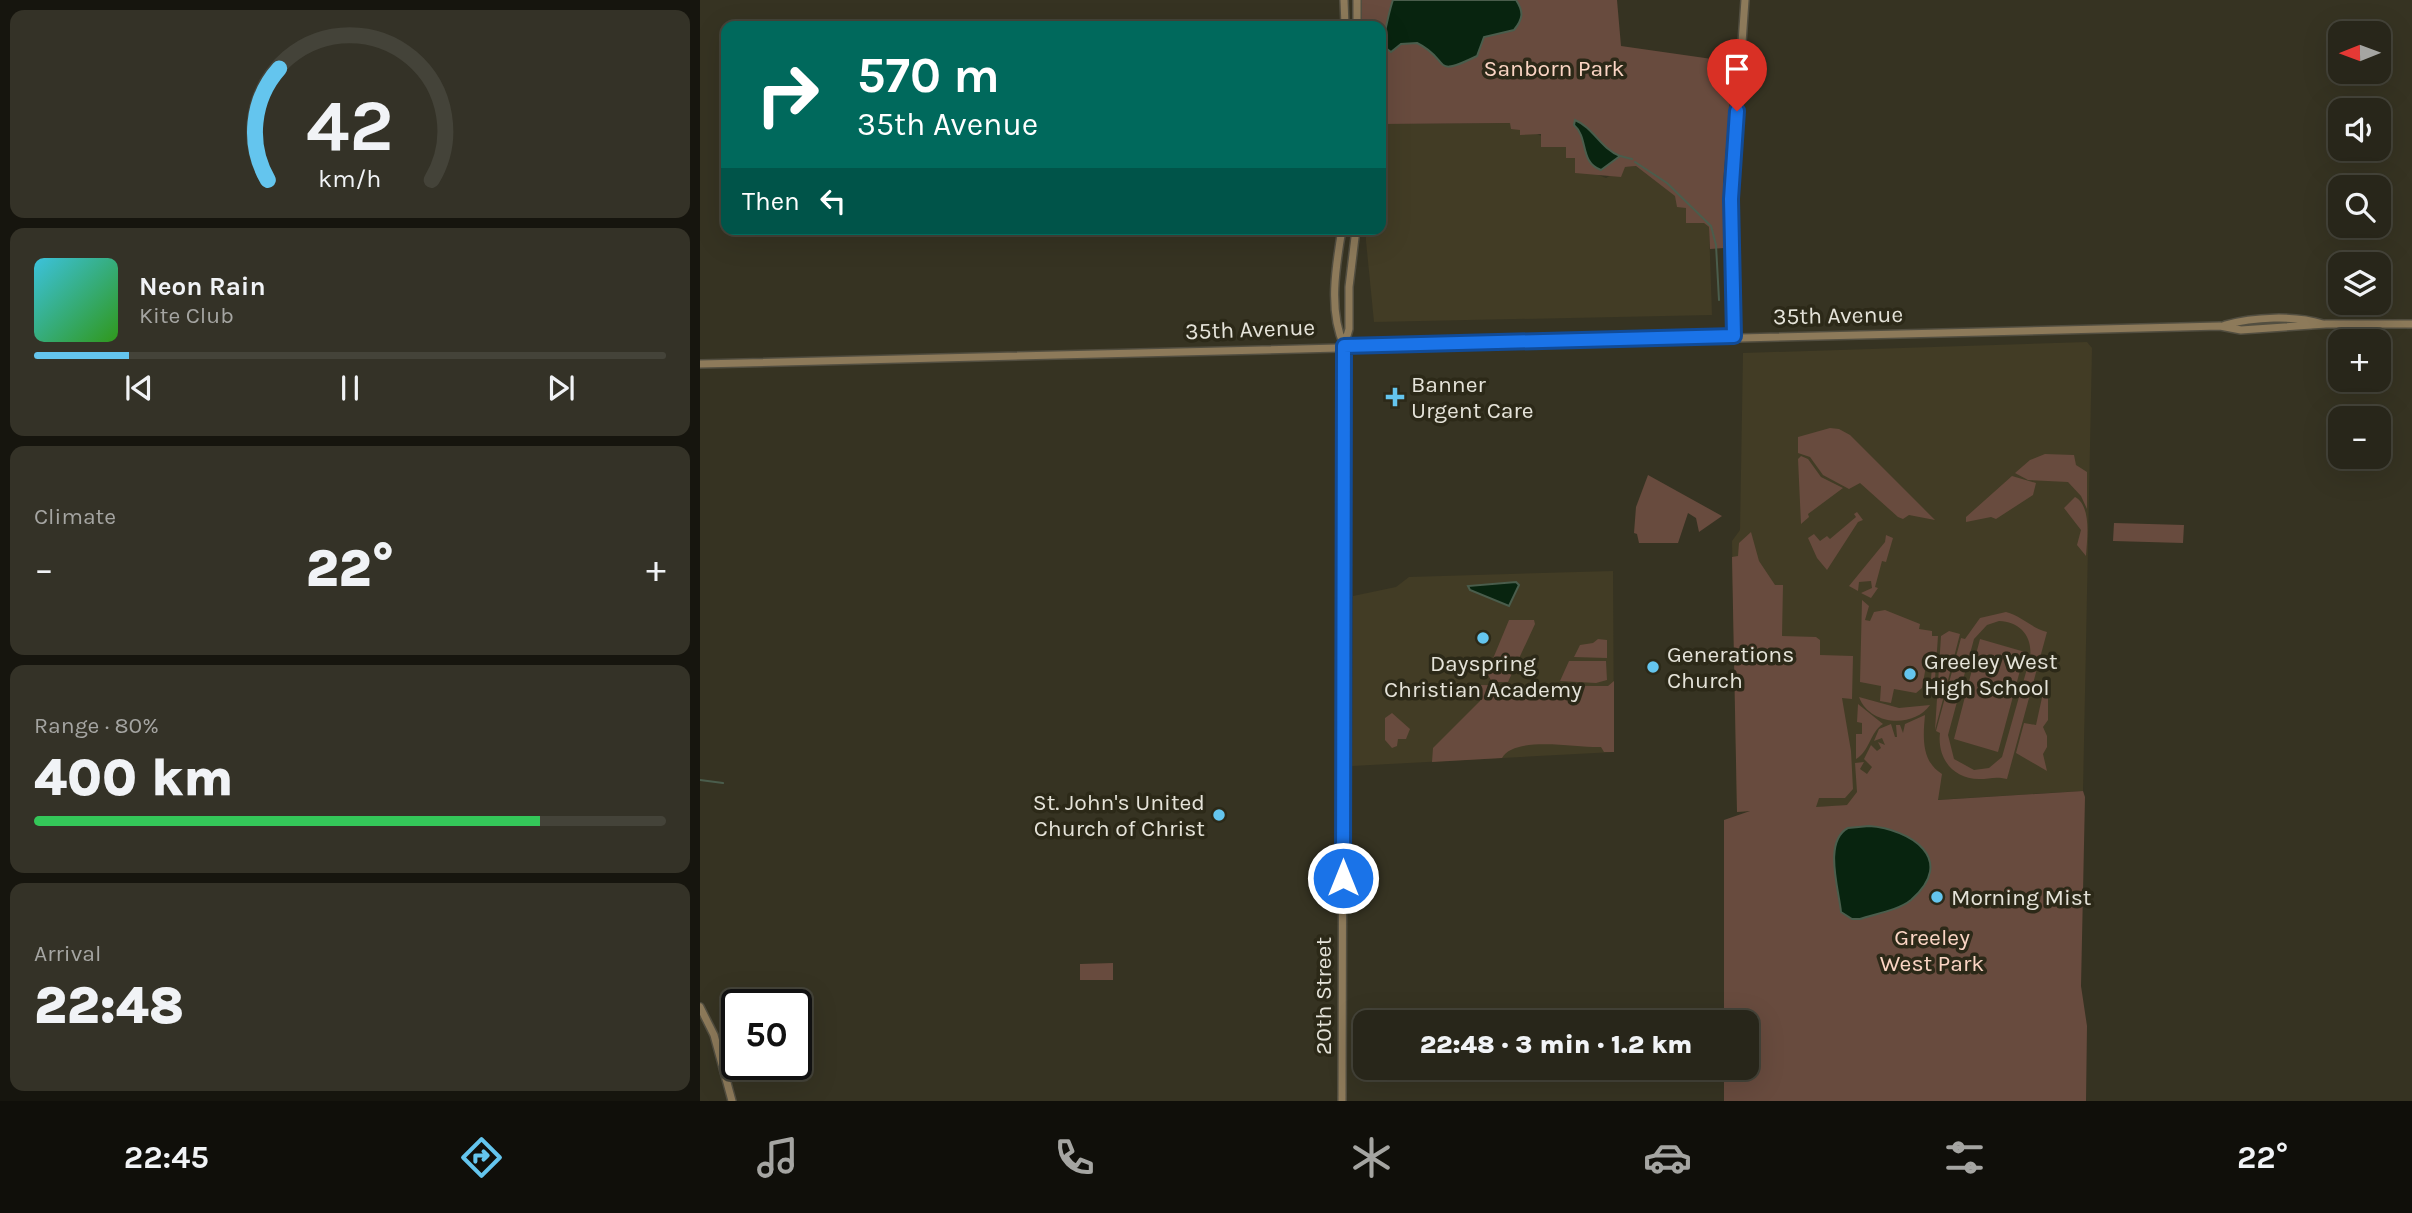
<!DOCTYPE html>
<meta charset="utf-8">
<style>
body{margin:0;font-family:Karla,sans-serif;background:#343227;color:#f1f3f6;height:100vh;display:flex;flex-direction:column;font-size:26px;white-space:nowrap}
*{box-sizing:border-box;margin:0}
p{font-size:23px;color:#a5a5a2}
.icon{flex:none;width:38px;height:38px;fill:none;stroke:currentColor;stroke-width:2;stroke-linecap:round;stroke-linejoin:round}
.map{position:relative;flex:1;overflow:hidden}
.drawer{display:flex;flex-direction:column;gap:10px;padding:10px;background:#16150e;width:700px}
.drawer>*{flex:none}
.hud{position:absolute;left:21px;top:21px;width:665px;height:214px;border-radius:14px;box-shadow:0 7px 28px #0002,0 0 0 2px #444339;background:#00695c;color:#fff;overflow:hidden}
.needle{width:46px;rotate:269deg}
.buttons{position:absolute;left:1628px;top:21px;display:grid;gap:14px}
.buttons a{display:grid;place-items:center;width:63px;height:63px;border-radius:14px;background:#28261a;box-shadow:0 7px 28px #0002,0 0 0 2px #444339;font-size:35px}
.speed{position:absolute;left:21px;top:989px;display:flex;gap:14px;font-size:35px;font-weight:700;text-align:center}
.speed>*{display:grid;place-content:center;width:91px;height:91px;border-radius:50%;background:#28261a;box-shadow:0 7px 28px #0002,0 0 0 2px #444339;line-height:1}
.speed .limit{border:4px solid #111;border-radius:10px;background:#fff;color:#111}
.pin{position:absolute;display:grid;place-items:center;width:60px;height:60px;color:#fff;margin:-72px -30px;border-radius:50% 50% 50% 0;rotate:-45deg;box-shadow:0 0 7px #0007}
.pin .icon{rotate:45deg}
.me{position:absolute;width:77px;margin:-38px;rotate:0deg;stroke-linejoin:round;filter:drop-shadow(0 0 5px #0008)}
.turn{display:flex;align-items:center;gap:24px;height:147px;padding:0 21px;font-size:32px}
.turn .icon{width:91px;height:91px;stroke-width:2.5}
.turn b{display:block;font-size:49px;line-height:60px}
.then{display:flex;align-items:center;height:66px;padding:0 21px;background:#0003;gap:14px;font-size:26px}
.big{font-size:52px;font-weight:800;line-height:1.1}
.drawer .widget{flex:1;display:flex;flex-direction:column;justify-content:center;gap:10px;min-width:0;padding:0 24px;border-radius:14px;background:#343227}
.drawer .dial{align-items:center;gap:0}
.dial svg{height:182px;overflow:visible;fill:none;stroke:#444339;stroke-width:7;stroke-linecap:round;text-anchor:middle}
.dial text{fill:#f1f3f6;stroke:none}
.song{display:flex;align-items:center;gap:21px}
.cover{width:84px;height:84px;border-radius:10px;background:linear-gradient(135deg,hsl(190 70% 55%),hsl(110 70% 35%))}
.played{height:7px;border-radius:4px;background:linear-gradient(90deg,#64c5ee 15%,#444339 15%)}
.keys{display:flex;justify-content:space-around;direction:ltr}
.heat{display:flex;justify-content:space-between;align-items:center;font-size:38px;direction:ltr}
.charge{height:10px;border-radius:5px;background:linear-gradient(90deg,#34c759 80%,#444339 0)}
.trip{position:absolute;left:653px;top:1010px;width:406px;height:70px;border-radius:14px;background:#28261a;box-shadow:0 7px 28px #0002,0 0 0 2px #444339;font-weight:800;line-height:70px;text-align:center}
.tabs{display:flex;height:112px;justify-content:space-around;align-items:center;background:#100f0a;color:#a5a5a2}
.tabs .icon{width:49px;height:49px}
.tabs .active{color:#64c5ee}
.tabs b{font-size:32px;color:#f1f3f6}
main{display:flex;flex:1;min-height:0}
.map>svg:first-child{display:block}
</style>
<main>
<section class="drawer">
<div class="widget dial"><svg viewBox="0 0 100 80">
<path d="M14 69A42 42 0 1 1 86 69"/>
<path d="M14 69A42 42 0 0 1 19 20" stroke="#64c5ee"/>
<text x="50" y="56" font-size="32" font-weight="700">42</text>
<text x="50" y="72" font-size="11">km/h</text>
</svg></div>
<div class="widget">
<div class="song"><i class="cover"></i><div><b>Neon Rain</b><p>Kite Club</p></div></div>
<div class="played"></div>
<div class="keys"><svg class="icon" aria-label="previous" viewBox="0 0 24 24"><path d="M18 5L8 12l10 7zM5 5v14"/></svg><svg class="icon" aria-label="pause" viewBox="0 0 24 24"><path d="M8 5v14M16 5v14"/></svg><svg class="icon" aria-label="next" viewBox="0 0 24 24"><path d="M6 5l10 7-10 7zM19 5v14"/></svg></div>
</div>
<div class="widget"><p>Climate</p>
<div class="heat"><a>−</a><b class="big">22°</b><a>+</a></div>
</div>
<div class="widget"><p>Range · 80%</p><b class="big">400 km</b><div class="charge"></div></div>
<div class="widget"><p>Arrival</p><b class="big">22:48</b></div>
</section>
<div class="map">
<svg width="1712" height="1101" viewBox="0 0 1712 1101">
<rect width="100%" height="100%" fill="#363322"/>
<path fill="#423c25" d="M 810,123 L 866,146 L 875,158 L 875,173 L 894,173 L 906,178 L 925,167 L 936,166 L 976,196 L 1009,227 L 1012,315 L 674,322 L 666,241 L 666,229 L 681,229 L 681,124 Z
M 1387,342 L 1392,348 L 1383,791 L 1037,812 L 1032,541 L 1040,530 L 1043,353 Z
M 913,571 L 914,752 L 652,766 L 653,596 L 696,587 L 709,577 Z"/>
<path fill="#684b3e" fill-rule="evenodd" d="M 661,0 L 917,0 L 921,46 L 1033,62 L 1023,184 L 1024,248 L 1010,249 L 1009,227 L 1004,223 L 986,223 L 986,208 L 977,207 L 975,196 L 936,166 L 925,167 L 921,177 L 875,173 L 875,158 L 866,158 L 866,147 L 841,147 L 841,134 L 820,135 L 820,130 L 811,129 L 810,123 L 681,124 L 681,26 L 662,26 Z
M 1130,428 L 1139,429 L 1150,435 L 1235,520 L 1209,515 L 1203,519 L 1198,517 L 1160,483 L 1149,489 L 1123,475 L 1110,457 L 1098,453 L 1098,437 Z
M 1345,454 L 1374,455 L 1376,465 L 1387,472 L 1387,509 L 1381,496 L 1368,482 L 1328,480 L 1315,473 L 1330,460 Z
M 1101,456 L 1108,459 L 1121,477 L 1143,488 L 1108,514 L 1109,517 L 1101,524 L 1098,459 Z
M 948,475 L 1022,516 L 999,532 L 996,518 L 988,513 L 978,543 L 939,543 L 937,534 L 934,533 L 936,507 Z
M 1312,476 L 1336,483 L 1333,495 L 1296,519 L 1291,517 L 1266,522 L 1266,517 Z
M 1375,497 C 1392,506 1387,539 1386,556 L 1377,545 L 1381,530 L 1364,508 Z
M 1157,512 L 1163,520 L 1158,522 L 1127,570 L 1117,558 L 1108,538 L 1114,534 L 1120,541 L 1127,536 L 1130,539 L 1156,517 L 1154,514 Z
M 1414,523 L 1484,525 L 1483,543 L 1413,541 Z
M 1051,532 L 1059,561 L 1075,585 L 1083,585 L 1082,636 L 1116,637 L 1120,640 L 1120,655 L 1153,656 L 1152,699 L 1142,698 L 1151,751 L 1153,789 L 1145,798 L 1119,798 L 1116,807 L 1147,805 L 1157,792 L 1155,763 L 1164,762 L 1160,769 L 1167,774 L 1172,767 L 1164,759 L 1171,745 L 1177,751 L 1181,748 L 1178,742 L 1185,745 L 1182,738 L 1174,741 L 1179,729 L 1191,724 L 1195,737 L 1197,737 L 1196,725 L 1200,725 L 1203,733 L 1205,724 L 1225,715 C 1223,737 1221,761 1242,774 L 1238,800 L 1383,791 L 1385,797 L 1381,986 L 1387,1026 L 1386,1101 L 1024,1101 L 1024,1068 L 1046,1068 L 1046,1022 L 1024,1022 L 1024,820 L 1050,811 L 1037,812 L 1032,557 L 1038,556 L 1039,543 Z
M 1186,535 L 1193,538 L 1186,562 L 1182,561 L 1175,587 L 1178,588 L 1171,598 L 1161,593 L 1172,588 L 1171,581 L 1159,582 L 1158,591 L 1149,586 L 1185,542 Z
M 1162,600 L 1169,606 L 1165,620 L 1170,621 L 1174,612 L 1185,610 L 1220,624 L 1219,629 L 1232,631 L 1232,636 L 1238,636 L 1235,679 L 1231,679 L 1232,666 L 1226,666 L 1222,688 L 1216,693 L 1194,689 L 1191,703 L 1180,701 L 1181,686 L 1160,682 Z
M 1306,612 C 1322,616 1331,628 1347,632 L 1307,779 C 1295,776 1290,779 1279,779 C 1252,779 1237,757 1240,733 L 1236,731 L 1261,638 L 1265,639 L 1280,618 ZM 1299,621 C 1320,622 1333,636 1330,658 L 1302,757 L 1289,768 L 1274,770 L 1254,759 L 1248,735 L 1274,639 L 1287,625 Z
M 809,620 L 834,620 L 835,624 L 808,682 L 792,682 L 787,673 Z
M 1249,631 L 1260,634 L 1235,730 L 1241,636 Z
M 898,639 L 907,640 L 907,658 L 874,657 L 880,645 L 893,643 Z
M 1280,639 L 1325,652 L 1298,752 L 1254,739 Z
M 869,661 L 906,661 L 907,680 L 896,683 L 860,681 Z
M 914,681 L 914,752 L 904,752 L 901,747 C 877,748 815,735 802,758 L 732,762 L 733,748 L 780,701 L 778,685 L 897,686 L 908,686 Z
M 1338,684 L 1348,688 L 1348,720 L 1343,727 L 1347,736 L 1347,747 L 1343,754 L 1347,771 L 1316,753 L 1324,723 L 1336,725 L 1343,693 L 1336,691 Z
M 1159,697 L 1199,708 L 1230,705 C 1213,729 1169,725 1159,697 Z
M 1158,704 L 1183,724 C 1170,732 1170,751 1156,759 L 1156,734 L 1162,734 L 1162,723 L 1157,722 Z
M 692,713 L 710,729 L 706,739 L 698,739 L 697,746 L 692,748 L 685,740 L 685,718 Z
M 413,963 L 413,980 L 380,980 L 380,964 Z"/>
<path fill="#08240f" stroke="#4a5d4c" stroke-width="2" d="M 693,0 L 816,0 C 824,12 823,19 814,30 L 784,37 L 777,56 C 730,79 752,60 717,43 L 701,44 L 691,52 L 683,46 C 682,41 691,5 693,0 Z
M 875,120 C 894,128 900,148 920,156 L 901,170 C 879,162 889,138 874,125 Z
M 816,582 L 819,585 L 809,606 L 770,590 L 768,586 Z
M 1169,826 C 1210,829 1258,859 1211,900 C 1199,910 1175,914 1160,919 L 1152,919 L 1141,912 C 1139,890 1123,841 1148,828 Z"/>
<g fill="none" stroke-linecap="round" stroke-linejoin="round">
<path stroke="#4a5d4c" stroke-width="2" d="M 920,156 L 932,159
M 935,162 L 967,183 L 1011,226 L 1016,245 L 1019,300
M 0,780 L 23,783"/>
<defs>
<path id="secondary" d="M 644,0 L 645,26
M 657,0 L 657,26
M 642,229 C 636,265 628,311 644,345
M 1525,325 C 1553,317 1595,315 1623,324
M 1034,336 L 1031,199 L 1045,0
M 0,364 L 1520,326 L 1541,330 L 1626,324 L 1712,324
M 0,1007 L 14,1035 L 32,1101
M 642,1101 L 644,346 L 649,329 L 649,287 L 656,229"/>
</defs>
<use href="#secondary" stroke="#524e40" stroke-width="10"/>
<use href="#secondary" stroke="#8d7a5a" stroke-width="7"/>
</g>
<g fill="none" stroke-linecap="round" stroke-linejoin="round">
<defs>
<path id="route" d="M 643,878 L 644,346 L 1034,336 L 1031,199 L 1037,111"/>
</defs>
<use href="#route" stroke="#114b97" stroke-width="18"/>
<use href="#route" stroke="#1a73e8" stroke-width="12"/>
</g>
<g fill="#64c5ee" stroke="#2c2918" stroke-width="2.5">
<path d="M691.5 386.5h7v7h7v7h-7v7h-7v-7h-7v-7h7z"/>
<circle cx="783" cy="638" r="7"/>
<circle cx="953" cy="667" r="7"/>
<circle cx="1210" cy="674" r="7"/>
<circle cx="519" cy="815" r="7"/>
<circle cx="1237" cy="897" r="7"/>
</g>
<g text-anchor="middle" stroke-width="7" stroke-linejoin="round" paint-order="stroke">
<g font-size="23" fill="#fbd5c4" stroke="#2c2918">
<text x="854" y="76">Sanborn Park</text>
<text x="1232" y="945">Greeley<tspan x="1232" dy="26">West Park</tspan></text>
</g>
<g font-size="23" fill="#e5e3d9" stroke="#2c2918">
<text transform="translate(1138 315) rotate(-1)" y="8">35th Avenue</text>
<text transform="translate(550 329) rotate(-2)" y="8">35th Avenue</text>
<text transform="translate(623 996) rotate(-90)" y="8">20th Street</text>
</g>
<g font-size="23" fill="#e5e3d9" stroke="#2c2918" text-anchor="start">
<text x="711" y="392">Banner<tspan x="711" dy="26">Urgent Care</tspan></text>
<text x="967" y="662">Generations<tspan x="967" dy="26">Church</tspan></text>
<text x="1224" y="669">Greeley West<tspan x="1224" dy="26">High School</tspan></text>
<text x="783" y="671" text-anchor="middle">Dayspring<tspan x="783" dy="26">Christian Academy</tspan></text>
<text x="505" y="810" text-anchor="end">St. John's United<tspan x="505" dy="26">Church of Christ</tspan></text>
<text x="1251" y="905">Morning Mist</text>
</g>
</g>
</svg>
<div class="buttons">
<a><svg class="needle" viewBox="-14 -14 28 28"><path d="M0-13l5 13h-10z" fill="#e53935"/><path d="M0 13l5-13h-10z" fill="#a5a5a2"/></svg></a>
<a><svg class="icon" aria-label="sound" viewBox="0 0 24 24"><path d="M4 9h4l5-4v14l-5-4H4zM17 9q2 3 0 6"/></svg></a>
<a><svg class="icon" aria-label="search" viewBox="0 0 24 24"><circle cx="10" cy="10" r="6"/><path d="M15 15l6 6"/></svg></a>
<a><svg class="icon" aria-label="layers" viewBox="0 0 24 24"><path d="M12 4l9 5-9 5-9-5zM3 14l9 5 9-5"/></svg></a>
<a>+</a>
<a>−</a>
</div>
<div class="speed"><div class="limit">50</div></div>
<div class="pin" style="left:1037px;top:111px;background:#d93025"><svg class="icon" aria-label="arrive" viewBox="0 0 24 24"><path d="M6 21V4h12l-3 4 3 4H6"/></svg></div>
<svg class="me" style="left:643px;top:878px" viewBox="-20 -20 40 40"><circle r="17" fill="#1a73e8" stroke="#fff" stroke-width="3"/><path d="M0-11L8 9 0 5-8 9z" fill="#fff"/></svg>
<div class="trip">22:48 · 3 min · 1.2 km</div>
<div class="hud">
<div class="turn"><svg class="icon" aria-label="right" viewBox="0 0 24 24"><path d="M7 20v-9h11M14 6l5 5-5 5"/></svg><div><b>570 m</b>35th Avenue</div></div>
<div class="then">Then<svg class="icon" aria-label="left" viewBox="0 0 24 24"><path d="M17 20v-9H6M10 6l-5 5 5 5"/></svg></div>
</div>
</div>
</main>
<nav class="tabs">
<b>22:45</b>
<svg class="icon active" aria-label="directions" viewBox="0 0 24 24"><path d="M12 3l9 9-9 9-9-9zM9 14v-3h6M13 9l2 2-2 2"/></svg>
<svg class="icon" aria-label="music" viewBox="0 0 24 24"><path d="M9 18V5l10-2v13"/><circle cx="6" cy="18" r="3"/><circle cx="16" cy="16" r="3"/></svg>
<svg class="icon" aria-label="phone" viewBox="0 0 24 24"><path d="M5 4h4l2 5-3 2q2 4 5 5l2-3 5 2v4C11 20 4 13 5 4z"/></svg>
<svg class="icon" aria-label="climate" viewBox="0 0 24 24"><path d="M12 3v18M4 7l16 10M4 17L20 7"/></svg>
<svg class="icon" aria-label="car" viewBox="0 0 24 24"><path d="M5 17H2v-5l4-1 3-4h7l3 4 3 1v5h-3M9 17h6M6 11h13"/><circle cx="7" cy="17" r="2"/><circle cx="17" cy="17" r="2"/></svg>
<svg class="icon" aria-label="filters" viewBox="0 0 24 24"><path d="M4 7h16M4 17h16"/><circle cx="9" cy="7" r="2"/><circle cx="15" cy="17" r="2"/></svg>
<b>22°</b>
</nav>
